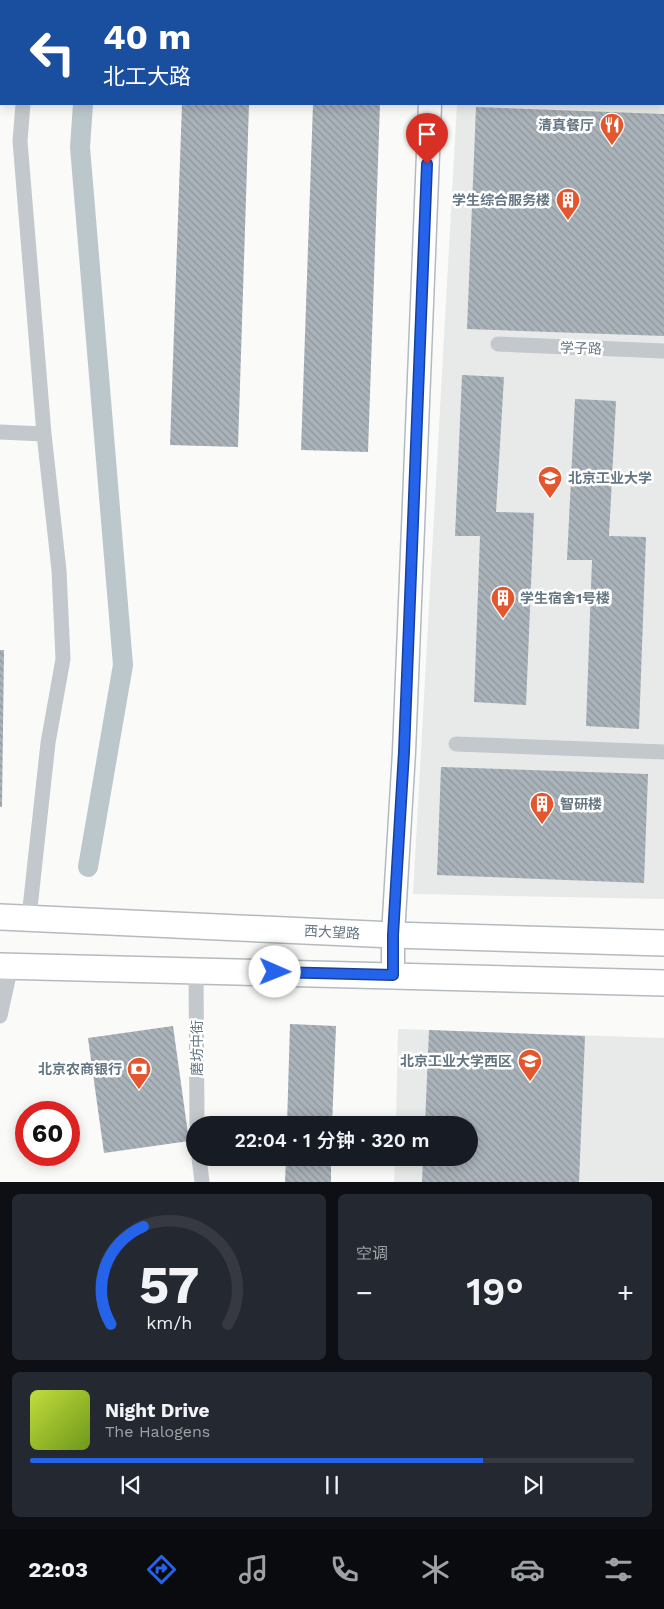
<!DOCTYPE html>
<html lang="zh">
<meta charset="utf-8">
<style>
body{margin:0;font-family:"Work Sans","Noto Sans SC",sans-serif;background:#242831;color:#f1f3f6;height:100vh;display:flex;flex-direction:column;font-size:19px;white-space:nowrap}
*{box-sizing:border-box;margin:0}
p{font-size:16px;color:#9ea1a6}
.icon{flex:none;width:28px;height:28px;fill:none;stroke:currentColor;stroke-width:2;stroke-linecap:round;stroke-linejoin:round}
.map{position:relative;height:1182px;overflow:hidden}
.drawer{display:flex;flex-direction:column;gap:12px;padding:12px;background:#0d0f14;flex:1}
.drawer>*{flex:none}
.banner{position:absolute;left:0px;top:0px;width:665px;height:105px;box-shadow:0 2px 12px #0003;background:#1a4fa0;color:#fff;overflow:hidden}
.speed{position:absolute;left:15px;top:1101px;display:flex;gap:10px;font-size:25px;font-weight:700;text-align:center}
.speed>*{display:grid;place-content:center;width:65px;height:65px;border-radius:50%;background:#171b24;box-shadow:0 2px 12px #0003;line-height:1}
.speed .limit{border:8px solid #d22;background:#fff;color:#111}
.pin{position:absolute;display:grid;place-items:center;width:42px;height:42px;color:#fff;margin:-51px -21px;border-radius:50% 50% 50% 0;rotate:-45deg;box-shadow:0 0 5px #0007}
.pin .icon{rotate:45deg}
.me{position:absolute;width:55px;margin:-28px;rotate:91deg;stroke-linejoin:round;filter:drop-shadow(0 0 4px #0008)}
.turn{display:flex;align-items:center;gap:18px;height:105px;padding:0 20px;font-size:22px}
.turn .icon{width:65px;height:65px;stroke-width:2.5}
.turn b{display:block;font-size:35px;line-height:42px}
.big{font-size:38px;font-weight:600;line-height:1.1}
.drawer .tile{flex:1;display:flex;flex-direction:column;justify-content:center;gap:8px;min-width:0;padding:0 18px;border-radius:8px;background:#242831}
.drawer .dial{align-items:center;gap:0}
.dial svg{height:130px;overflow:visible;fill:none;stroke:#363941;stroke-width:7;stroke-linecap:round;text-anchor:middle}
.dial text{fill:#f1f3f6;stroke:none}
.song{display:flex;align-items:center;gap:15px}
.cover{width:60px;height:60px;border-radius:8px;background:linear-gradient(135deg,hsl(70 70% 55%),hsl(80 70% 35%))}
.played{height:5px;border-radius:2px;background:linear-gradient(90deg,#2563eb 75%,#363941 75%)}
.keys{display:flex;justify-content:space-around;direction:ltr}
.heat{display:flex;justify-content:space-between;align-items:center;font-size:28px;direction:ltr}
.drawer .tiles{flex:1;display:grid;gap:12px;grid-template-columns:1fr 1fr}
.tile:last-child{grid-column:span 2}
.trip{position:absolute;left:186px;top:1116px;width:292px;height:50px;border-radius:25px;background:#171b24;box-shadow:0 2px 12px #0003;font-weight:600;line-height:50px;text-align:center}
.menu{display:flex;height:80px;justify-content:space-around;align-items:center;background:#090b0e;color:#9ea1a6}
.menu .icon{width:35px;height:35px}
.menu .selected{color:#2563eb}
.menu b{font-size:22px;color:#f1f3f6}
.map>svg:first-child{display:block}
</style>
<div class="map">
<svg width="664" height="1182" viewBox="0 0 664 1182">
<defs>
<pattern id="building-back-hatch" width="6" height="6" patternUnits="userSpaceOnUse" patternTransform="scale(1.25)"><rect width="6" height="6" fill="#aab3b9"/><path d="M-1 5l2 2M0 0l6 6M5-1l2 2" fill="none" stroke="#8e969c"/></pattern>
</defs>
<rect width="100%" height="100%" fill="#fafaf8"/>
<path fill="#e8e9e9" d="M 462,0 L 664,0 L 664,899 L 413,894 L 457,104 L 664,104 L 664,1 L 462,1 Z
M 398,1029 L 664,1038 L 664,1181 L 394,1182 L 395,1158 L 470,1158 L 470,1125 L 396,1125 Z"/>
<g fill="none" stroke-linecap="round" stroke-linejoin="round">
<path stroke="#bbc7cb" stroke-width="20" d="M 91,1 L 91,0
M 83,104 L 80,147 L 123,665 L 88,867"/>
</g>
<path fill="url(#building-back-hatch)" d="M 182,104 L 249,104 L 238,447 L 170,445 Z
M 313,104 L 380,104 L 368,452 L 301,450 Z
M 476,107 L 664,114 L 664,336 L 467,329 Z
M 462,375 L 504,377 L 496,512 L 534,513 L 526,705 L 474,702 L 480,536 L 455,536 Z
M 575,399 L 616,401 L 609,536 L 646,537 L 639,729 L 586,726 L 592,560 L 567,560 Z
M 0,650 L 4,650 L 2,807 L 0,807 Z
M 441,767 L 648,774 L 644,883 L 437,875 Z
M 290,1024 L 336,1026 L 332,1125 L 287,1125 Z
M 173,1026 L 189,1141 L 104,1153 L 88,1038 Z
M 429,1030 L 585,1036 L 579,1182 L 422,1182 L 423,1158 L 470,1158 L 470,1125 L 425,1125 Z
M 286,1158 L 331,1158 L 331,1182 L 285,1182 Z"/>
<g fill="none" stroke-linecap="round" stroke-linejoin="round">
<defs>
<path id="secondary" d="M 435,1 L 435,0
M 393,975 L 393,935 L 404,752 L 430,104"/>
<path id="primary" d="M 0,917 L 393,935 L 664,943
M 0,966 L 664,983"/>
</defs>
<use href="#secondary" stroke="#b3babf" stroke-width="25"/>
<use href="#primary" stroke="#b5babe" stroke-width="28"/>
<path stroke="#c3c8cc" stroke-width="15" d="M 32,1 L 33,0
M 23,104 L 20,141 L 44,434 L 59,570 L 63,659 L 48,743 L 29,917
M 498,344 L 664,351
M 0,432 L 44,434
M 456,744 L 664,752
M 196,971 L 197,1125
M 0,1016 L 11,966
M 199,1158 L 202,1182"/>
<use href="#secondary" stroke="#fff" stroke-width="22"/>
<use href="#primary" stroke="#fff" stroke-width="25"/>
</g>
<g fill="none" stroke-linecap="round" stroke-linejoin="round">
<defs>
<path id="route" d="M 275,972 L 393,975 L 393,935 L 404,752 L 427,164"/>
</defs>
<use href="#route" stroke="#184099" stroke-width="12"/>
<use href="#route" stroke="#2563eb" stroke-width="9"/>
</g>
<defs>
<symbol id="restaurant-pin" viewBox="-11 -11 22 30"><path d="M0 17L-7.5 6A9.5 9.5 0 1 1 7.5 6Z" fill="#e4572e" stroke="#fff"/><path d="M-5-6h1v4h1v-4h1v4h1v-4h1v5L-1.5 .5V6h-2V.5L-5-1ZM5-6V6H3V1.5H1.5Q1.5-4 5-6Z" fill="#fff"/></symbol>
<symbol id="building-pin" viewBox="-11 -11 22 30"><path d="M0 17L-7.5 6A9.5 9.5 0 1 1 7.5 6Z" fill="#e4572e" stroke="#fff"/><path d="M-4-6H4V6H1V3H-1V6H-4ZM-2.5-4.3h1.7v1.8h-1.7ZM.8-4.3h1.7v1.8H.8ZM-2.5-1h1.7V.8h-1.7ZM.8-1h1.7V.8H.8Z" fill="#fff"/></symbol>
<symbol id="university-pin" viewBox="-11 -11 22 30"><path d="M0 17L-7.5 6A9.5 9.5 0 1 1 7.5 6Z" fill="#e4572e" stroke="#fff"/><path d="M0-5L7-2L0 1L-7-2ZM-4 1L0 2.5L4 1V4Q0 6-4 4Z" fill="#fff"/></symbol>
<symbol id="bank-pin" viewBox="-11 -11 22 30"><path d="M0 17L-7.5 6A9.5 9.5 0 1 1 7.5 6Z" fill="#e4572e" stroke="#fff"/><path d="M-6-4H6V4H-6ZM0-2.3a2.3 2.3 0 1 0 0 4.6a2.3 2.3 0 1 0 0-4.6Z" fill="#fff"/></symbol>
</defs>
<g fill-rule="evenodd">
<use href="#restaurant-pin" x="598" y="111" width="28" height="38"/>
<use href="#building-pin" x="554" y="186" width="28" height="38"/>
<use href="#university-pin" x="536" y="464" width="28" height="38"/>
<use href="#building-pin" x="489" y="584" width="28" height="38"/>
<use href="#building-pin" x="528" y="790" width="28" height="38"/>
<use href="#university-pin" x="516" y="1047" width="28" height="38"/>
<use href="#bank-pin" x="125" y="1055" width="28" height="38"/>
</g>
<g text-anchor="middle" stroke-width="5" stroke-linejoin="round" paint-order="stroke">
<g font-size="14" font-weight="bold" fill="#657683" stroke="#fff" text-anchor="end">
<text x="594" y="130">清真餐厅</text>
<text x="550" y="205">学生综合服务楼</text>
<text x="568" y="483" text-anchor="start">北京工业大学</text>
<text x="520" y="603" text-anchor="start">学生宿舍1号楼</text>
<text x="560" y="809" text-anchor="start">智研楼</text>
<text x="512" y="1066">北京工业大学西区</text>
<text x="122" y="1074">北京农商银行</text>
</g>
<g font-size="14" fill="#657683" stroke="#fff">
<text transform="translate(581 348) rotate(2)" y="5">学子路</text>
<text transform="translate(332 932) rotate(3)" y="5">西大望路</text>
<text transform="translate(197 1048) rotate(-90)" y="5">磨坊中街</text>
</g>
</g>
</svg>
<div class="speed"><div class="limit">60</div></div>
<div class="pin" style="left:427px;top:164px;background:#d93025"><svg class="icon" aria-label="arrive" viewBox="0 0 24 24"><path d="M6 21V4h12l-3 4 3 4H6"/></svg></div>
<svg class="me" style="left:275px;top:972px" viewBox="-20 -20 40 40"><circle r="19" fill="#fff"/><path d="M0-13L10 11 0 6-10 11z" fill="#2563eb"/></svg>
<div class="trip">22:04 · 1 分钟 · 320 m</div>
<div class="banner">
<div class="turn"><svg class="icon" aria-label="left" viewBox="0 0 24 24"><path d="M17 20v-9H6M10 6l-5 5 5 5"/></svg><div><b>40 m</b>北工大路</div></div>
</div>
</div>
<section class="drawer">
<div class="tiles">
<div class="tile dial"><svg viewBox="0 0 100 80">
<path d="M14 69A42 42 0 1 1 86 69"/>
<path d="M14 69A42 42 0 0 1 34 9" stroke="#2563eb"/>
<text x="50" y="56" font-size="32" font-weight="700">57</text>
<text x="50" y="72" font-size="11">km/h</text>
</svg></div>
<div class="tile"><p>空调</p>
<div class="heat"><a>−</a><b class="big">19°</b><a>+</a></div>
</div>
<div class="tile">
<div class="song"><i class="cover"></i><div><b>Night Drive</b><p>The Halogens</p></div></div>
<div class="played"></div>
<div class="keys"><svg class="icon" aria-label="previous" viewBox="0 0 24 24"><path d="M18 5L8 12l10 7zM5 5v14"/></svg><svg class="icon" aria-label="pause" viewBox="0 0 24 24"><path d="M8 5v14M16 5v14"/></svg><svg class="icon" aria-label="next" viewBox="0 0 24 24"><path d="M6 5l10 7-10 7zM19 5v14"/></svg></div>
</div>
</div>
</section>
<nav class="menu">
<b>22:03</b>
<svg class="icon selected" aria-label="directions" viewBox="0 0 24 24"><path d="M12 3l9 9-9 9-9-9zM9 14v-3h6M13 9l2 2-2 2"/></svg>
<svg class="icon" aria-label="music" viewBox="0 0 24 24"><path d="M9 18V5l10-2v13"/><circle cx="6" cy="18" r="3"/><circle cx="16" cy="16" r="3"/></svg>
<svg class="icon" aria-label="phone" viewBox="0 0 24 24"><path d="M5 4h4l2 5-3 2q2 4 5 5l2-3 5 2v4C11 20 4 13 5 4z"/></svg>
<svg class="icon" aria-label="climate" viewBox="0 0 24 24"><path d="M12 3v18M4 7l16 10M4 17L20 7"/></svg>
<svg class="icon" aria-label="car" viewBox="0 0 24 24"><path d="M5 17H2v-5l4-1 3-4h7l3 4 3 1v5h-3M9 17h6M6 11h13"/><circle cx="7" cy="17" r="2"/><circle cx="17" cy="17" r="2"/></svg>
<svg class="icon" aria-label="filters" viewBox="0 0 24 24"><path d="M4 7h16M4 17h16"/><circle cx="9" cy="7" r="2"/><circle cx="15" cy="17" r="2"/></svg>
</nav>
